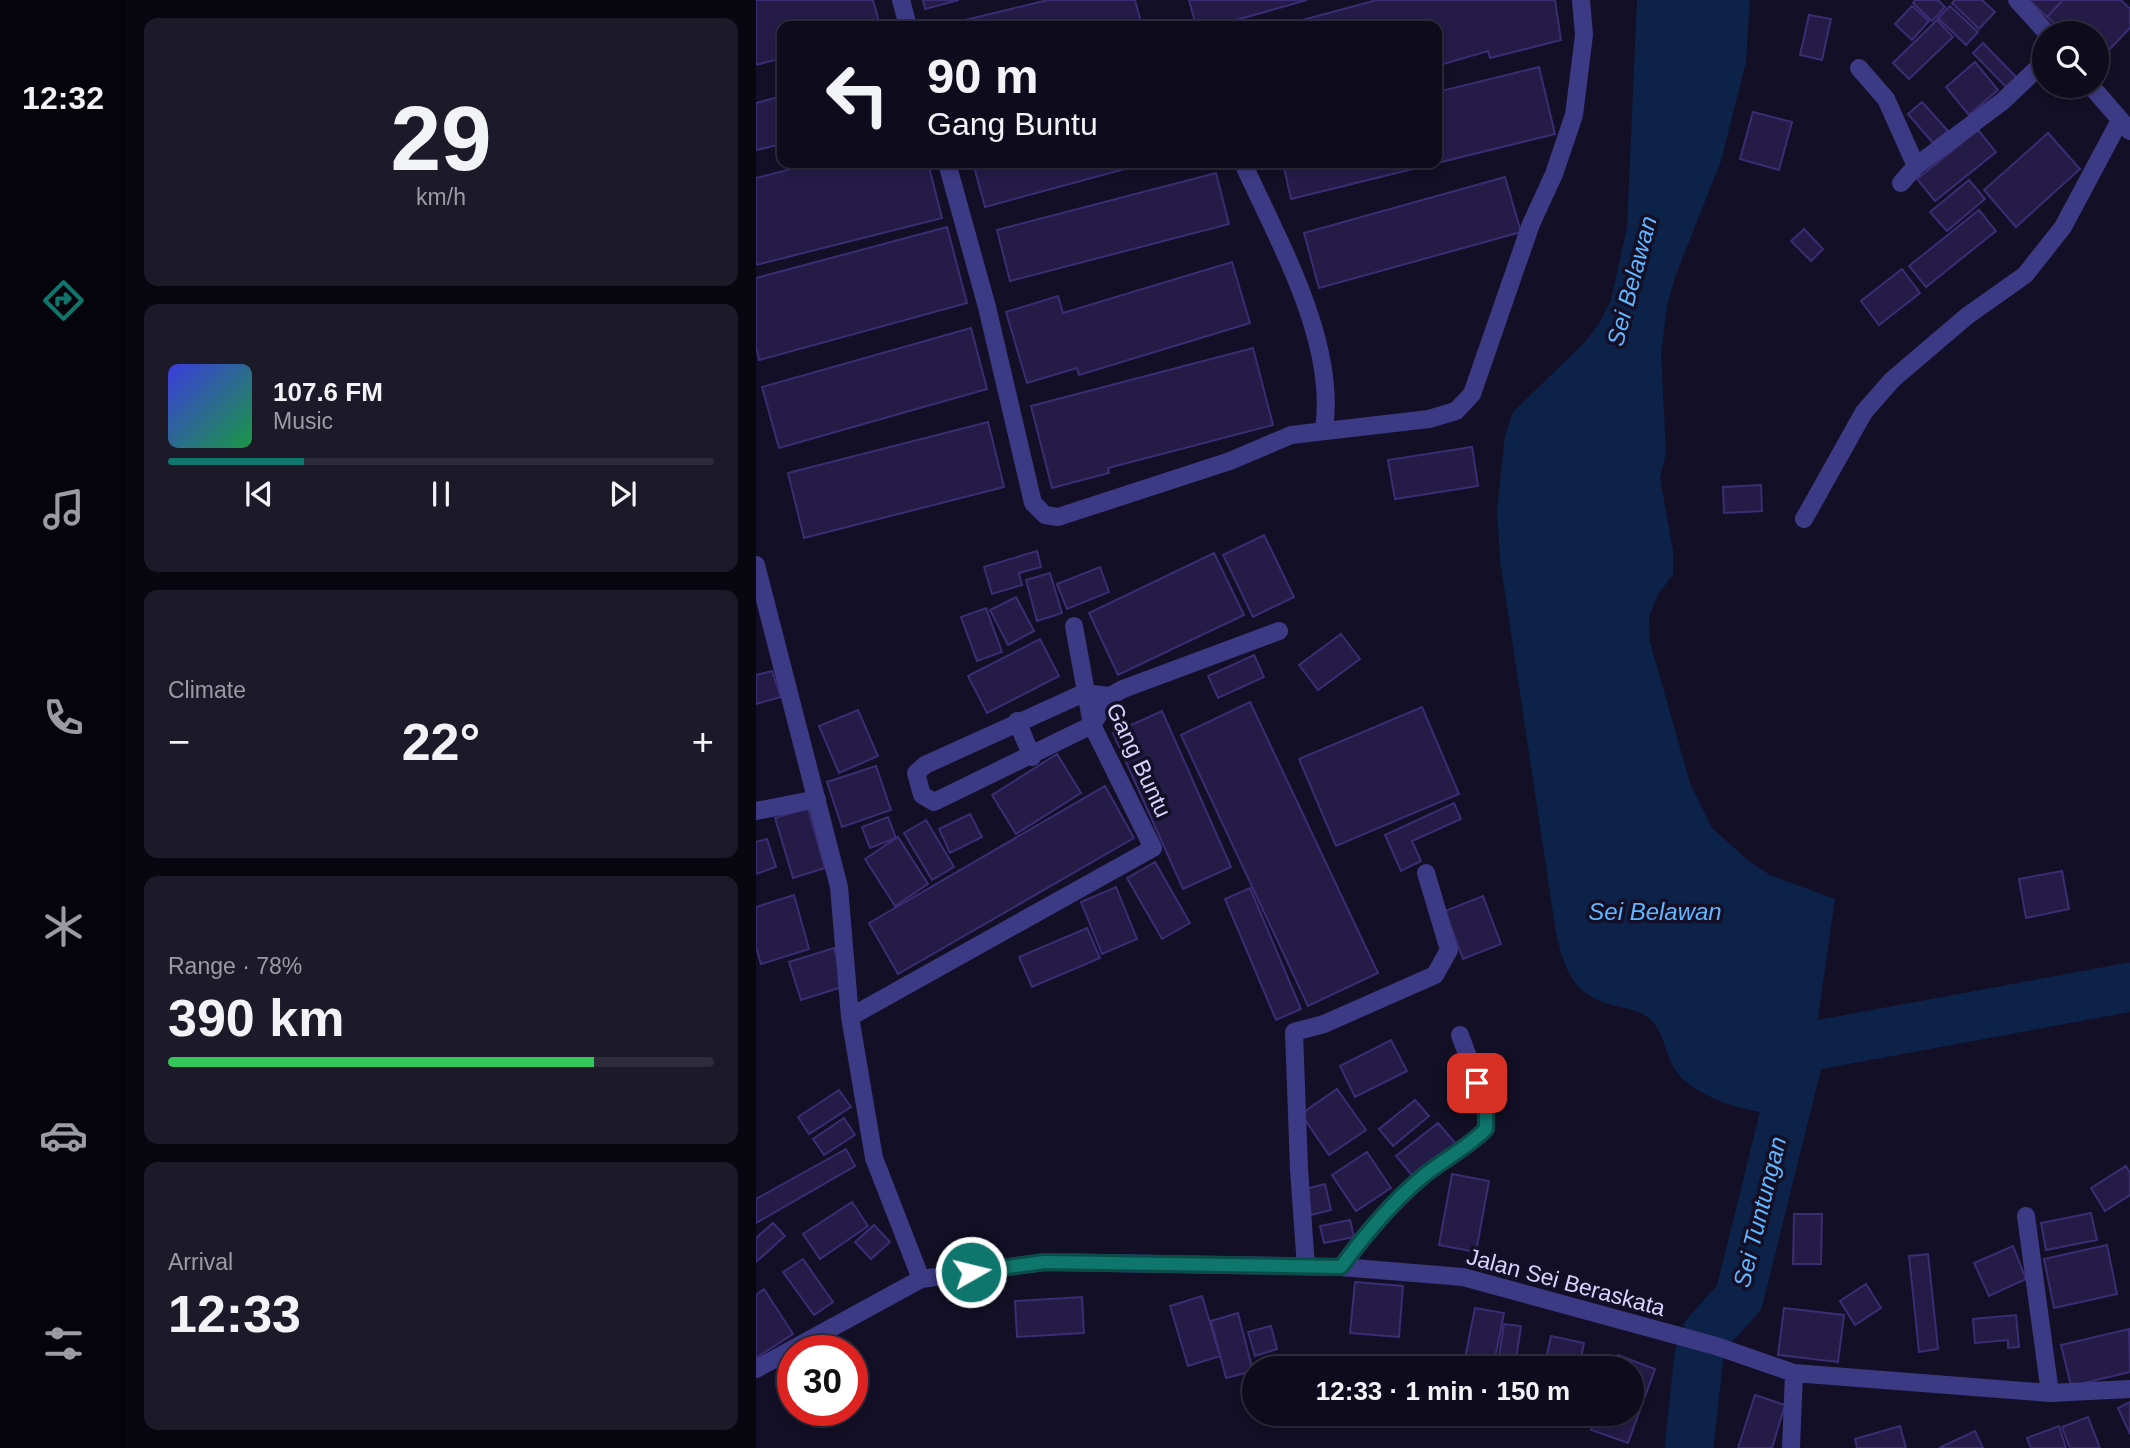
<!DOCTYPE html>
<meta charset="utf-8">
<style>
body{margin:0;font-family:Arial,sans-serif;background:#1c1929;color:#f1f3f6;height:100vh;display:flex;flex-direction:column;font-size:26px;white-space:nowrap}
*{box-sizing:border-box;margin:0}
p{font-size:23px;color:#9b9ba3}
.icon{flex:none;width:38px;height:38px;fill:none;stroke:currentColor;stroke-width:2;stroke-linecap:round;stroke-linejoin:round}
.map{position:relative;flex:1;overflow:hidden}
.details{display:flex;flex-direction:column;gap:18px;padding:18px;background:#08060f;width:630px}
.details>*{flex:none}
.top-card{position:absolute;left:21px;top:21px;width:665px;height:147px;border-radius:14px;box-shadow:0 4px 10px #0003,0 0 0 2px #2e2b3b;background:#0e0b1c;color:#f1f3f6;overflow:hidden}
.buttons{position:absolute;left:1276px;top:21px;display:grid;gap:14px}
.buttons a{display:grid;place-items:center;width:77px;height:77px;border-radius:50%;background:#0e0b1c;box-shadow:0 4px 10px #0003,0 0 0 2px #2e2b3b;font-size:35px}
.speed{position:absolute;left:21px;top:1335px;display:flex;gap:14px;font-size:35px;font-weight:700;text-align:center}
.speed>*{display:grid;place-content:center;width:91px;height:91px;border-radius:50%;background:#0e0b1c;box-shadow:0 4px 10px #0003,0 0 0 2px #2e2b3b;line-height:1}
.speed .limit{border:10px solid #d22;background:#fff;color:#111}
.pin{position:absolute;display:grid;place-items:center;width:60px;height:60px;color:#fff;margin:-30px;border-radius:14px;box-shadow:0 4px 10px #0006}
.me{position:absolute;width:77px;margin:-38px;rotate:82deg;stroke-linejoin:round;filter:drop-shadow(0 0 5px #0008)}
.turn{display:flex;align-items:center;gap:24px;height:147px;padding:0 35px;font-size:32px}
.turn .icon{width:91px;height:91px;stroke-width:2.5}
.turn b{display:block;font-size:49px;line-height:60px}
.big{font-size:52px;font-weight:600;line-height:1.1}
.details .card{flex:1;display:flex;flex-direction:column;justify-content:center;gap:10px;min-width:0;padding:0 24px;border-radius:14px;background:#1c1929}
.details .dial{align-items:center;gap:0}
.dial b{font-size:91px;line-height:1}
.song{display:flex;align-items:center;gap:21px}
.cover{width:84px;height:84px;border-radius:10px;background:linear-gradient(135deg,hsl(240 70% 55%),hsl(140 70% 35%))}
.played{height:7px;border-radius:4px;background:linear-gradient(90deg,#0f766e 25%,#2e2b3b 25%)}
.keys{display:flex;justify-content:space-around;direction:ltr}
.heat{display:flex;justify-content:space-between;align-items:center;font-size:38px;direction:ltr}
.charge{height:10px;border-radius:5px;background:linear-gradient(90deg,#34c759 78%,#2e2b3b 0)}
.trip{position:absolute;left:486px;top:1356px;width:402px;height:70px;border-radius:35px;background:#0e0b1c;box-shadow:0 4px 10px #0003,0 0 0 2px #2e2b3b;font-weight:600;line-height:70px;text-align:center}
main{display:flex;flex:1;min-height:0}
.tabs{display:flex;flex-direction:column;width:126px;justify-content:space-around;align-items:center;background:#06040b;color:#9b9ba3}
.tabs .icon{width:49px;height:49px}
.tabs .active{color:#0f766e}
.tabs b{font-size:32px;color:#f1f3f6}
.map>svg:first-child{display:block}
</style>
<main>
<nav class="tabs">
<b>12:32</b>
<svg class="icon active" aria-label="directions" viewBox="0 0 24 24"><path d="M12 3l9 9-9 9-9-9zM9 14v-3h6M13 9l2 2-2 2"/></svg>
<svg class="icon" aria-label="music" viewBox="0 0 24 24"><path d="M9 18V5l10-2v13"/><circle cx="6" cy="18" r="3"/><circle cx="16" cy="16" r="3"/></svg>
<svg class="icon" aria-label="phone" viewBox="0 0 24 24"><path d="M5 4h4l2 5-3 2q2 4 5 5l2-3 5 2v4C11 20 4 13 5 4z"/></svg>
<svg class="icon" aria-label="climate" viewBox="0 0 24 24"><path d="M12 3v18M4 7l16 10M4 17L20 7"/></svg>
<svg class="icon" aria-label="car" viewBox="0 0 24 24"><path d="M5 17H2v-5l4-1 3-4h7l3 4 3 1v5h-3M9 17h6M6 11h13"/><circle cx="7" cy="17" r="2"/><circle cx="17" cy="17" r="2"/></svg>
<svg class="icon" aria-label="filters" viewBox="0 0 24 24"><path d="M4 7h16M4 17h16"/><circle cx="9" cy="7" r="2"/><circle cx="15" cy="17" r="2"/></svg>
</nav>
<section class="details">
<div class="card dial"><b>29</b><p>km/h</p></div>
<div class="card">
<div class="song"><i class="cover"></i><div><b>107.6 FM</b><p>Music</p></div></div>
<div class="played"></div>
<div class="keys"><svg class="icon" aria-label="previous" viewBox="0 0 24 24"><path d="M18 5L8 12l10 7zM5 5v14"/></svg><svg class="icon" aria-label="pause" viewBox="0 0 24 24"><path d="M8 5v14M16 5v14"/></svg><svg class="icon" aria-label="next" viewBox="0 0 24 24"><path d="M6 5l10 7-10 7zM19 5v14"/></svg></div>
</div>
<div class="card"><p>Climate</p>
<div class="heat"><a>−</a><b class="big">22°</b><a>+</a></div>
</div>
<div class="card"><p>Range · 78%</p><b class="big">390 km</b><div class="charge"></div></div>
<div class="card"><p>Arrival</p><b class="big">12:33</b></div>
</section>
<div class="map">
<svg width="1374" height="1448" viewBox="0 0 1374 1448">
<rect width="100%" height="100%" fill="#130f26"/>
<path fill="#0c2248" d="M 881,0 L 994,0 L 990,62 L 965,161 L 919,277 L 912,302 L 905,352 L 910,453 L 904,478 L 917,550 L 917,574 L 902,595 L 893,617 L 894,642 L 934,783 L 956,828 L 993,861 L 1014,875 L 1079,899 L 1049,1108 C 1041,1110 1031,1114 1023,1114 C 992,1113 933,1096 918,1068 C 910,1055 908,1036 898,1023 C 891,1014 876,1009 865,1007 C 819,998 810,975 800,933 L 744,560 L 741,510 L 749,436 L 757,412 L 828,343 L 843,324 L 855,300 L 871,227 Z"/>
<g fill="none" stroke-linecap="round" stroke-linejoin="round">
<path stroke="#0c2248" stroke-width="49" d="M 1002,1018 L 1045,1048 L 1374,987
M 933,1448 L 943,1355 L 951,1333 L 983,1298 L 1045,1048"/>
</g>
<path fill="#241b47" stroke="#3b2d73" stroke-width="2" d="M 0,0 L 117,0 L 124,26 L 26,26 L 26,58 L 0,65 Z
M 167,0 L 203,0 L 169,9 Z
M 292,0 L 379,0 L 386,26 L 184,26 Z
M 433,0 L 551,0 L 459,26 L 440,26 Z
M 621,0 L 799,0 L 805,40 L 734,58 L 732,51 L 681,66 L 681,26 L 524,26 Z
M 1159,0 L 1182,0 L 1189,7 L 1176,21 L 1157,3 Z
M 1199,0 L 1226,0 L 1239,12 L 1223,29 L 1196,3 Z
M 1273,0 L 1307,0 L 1291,17 Z
M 1307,0 L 1365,0 L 1374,9 L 1374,28 L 1351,52 L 1343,44 L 1340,47 L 1340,33 L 1308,33 L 1291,17 Z
M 1156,6 L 1173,21 L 1156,40 L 1139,24 Z
M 1194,6 L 1222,32 L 1210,45 L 1182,18 Z
M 1053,15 L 1075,19 L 1066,60 L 1044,55 Z
M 1181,20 L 1197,37 L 1153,79 L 1137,63 Z
M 1227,43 L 1263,80 L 1253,90 L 1217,53 Z
M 1219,62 L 1242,90 L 1213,115 L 1190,87 Z
M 783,67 L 799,134 L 535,199 L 527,163 L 681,163 L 681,92 Z
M 26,96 L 26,144 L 0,150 L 0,103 Z
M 1166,102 L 1192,131 L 1177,143 L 1152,114 Z
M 997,112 L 1036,122 L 1023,170 L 984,159 Z
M 1222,130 L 1240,152 L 1179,201 L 1161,179 Z
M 1292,133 L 1324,169 L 1260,227 L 1228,190 Z
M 59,163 L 172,163 L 186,218 L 0,265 L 0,178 Z
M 217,163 L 391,163 L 229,207 Z
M 460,173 L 473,224 L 254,281 L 241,230 Z
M 749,177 L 765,232 L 563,288 L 548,233 Z
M 1213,180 L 1229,199 L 1191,231 L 1174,212 Z
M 1223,210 L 1240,231 L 1170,287 L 1153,266 Z
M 191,227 L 211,303 L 3,360 L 0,347 L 0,278 Z
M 1048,229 L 1067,249 L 1055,261 L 1035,241 Z
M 476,262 L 494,323 L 323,375 L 321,368 L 271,383 L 250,312 L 302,296 L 307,313 Z
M 1146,269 L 1164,293 L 1123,325 L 1105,301 Z
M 215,328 L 231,389 L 23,448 L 6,387 Z
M 497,348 L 517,425 L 352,468 L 353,473 L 296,488 L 275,406 Z
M 232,422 L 248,487 L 48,538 L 32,473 Z
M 716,447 L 722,486 L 639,499 L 632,460 Z
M 1005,485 L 1006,511 L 968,513 L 967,487 Z
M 508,535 L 538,597 L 497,617 L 467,555 Z
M 281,551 L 285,567 L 263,573 L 266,585 L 236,594 L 228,567 Z
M 458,553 L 488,615 L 362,675 L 333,613 Z
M 344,567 L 353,592 L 311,609 L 301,584 Z
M 294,573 L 306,613 L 281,621 L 270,580 Z
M 260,597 L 278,631 L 252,645 L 234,610 Z
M 230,608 L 246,652 L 221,661 L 205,617 Z
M 585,634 L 604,659 L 562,690 L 543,665 Z
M 284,639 L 303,676 L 231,713 L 212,676 Z
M 498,655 L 508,677 L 462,698 L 452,676 Z
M 16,671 L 25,697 L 0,704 L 0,675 Z
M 494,702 L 622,973 L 552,1006 L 425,735 Z
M 666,707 L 703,794 L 580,846 L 543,759 Z
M 102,710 L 122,756 L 83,773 L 63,726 Z
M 406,711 L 475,867 L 427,889 L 357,733 Z
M 301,754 L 325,793 L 260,834 L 236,795 Z
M 120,766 L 135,810 L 86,827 L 71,782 Z
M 349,786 L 378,838 L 142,974 L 113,923 Z
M 698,803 L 705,819 L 656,841 L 665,861 L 645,871 L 629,835 Z
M 52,808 L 69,868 L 37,878 L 19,818 Z
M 214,814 L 226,837 L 194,853 L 183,829 Z
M 132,817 L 140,838 L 114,848 L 106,827 Z
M 170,820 L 198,867 L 176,880 L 148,833 Z
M 142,837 L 172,884 L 139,906 L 109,859 Z
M 11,839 L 20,867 L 0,874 L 0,842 Z
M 399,862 L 434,923 L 406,939 L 371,878 Z
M 1306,871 L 1313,909 L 1270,918 L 1263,879 Z
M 360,887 L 381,939 L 346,954 L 325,902 Z
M 494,888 L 545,1009 L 520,1020 L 469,899 Z
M 38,895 L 53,949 L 5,964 L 0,947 L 0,907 Z
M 727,896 L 745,944 L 707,959 L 689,911 Z
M 331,928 L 344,958 L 276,987 L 263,957 Z
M 78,948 L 89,986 L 45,1000 L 33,962 Z
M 635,1040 L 651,1071 L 599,1097 L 584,1066 Z
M 581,1089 L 610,1130 L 573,1155 L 545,1114 Z
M 83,1090 L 95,1107 L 53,1134 L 42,1117 Z
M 659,1100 L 673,1116 L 637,1146 L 623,1129 Z
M 88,1118 L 99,1135 L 68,1155 L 57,1139 Z
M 682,1123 L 701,1145 L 659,1179 L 640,1156 Z
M 90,1149 L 99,1166 L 0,1223 L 0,1199 Z
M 611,1152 L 635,1188 L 600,1211 L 576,1175 Z
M 1370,1166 L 1374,1173 L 1374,1195 L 1349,1211 L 1335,1188 Z
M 696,1174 L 733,1181 L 720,1252 L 683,1245 Z
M 569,1184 L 575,1210 L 555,1215 L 549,1189 Z
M 96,1202 L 112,1226 L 64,1259 L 47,1234 Z
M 1335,1213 L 1341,1240 L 1290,1250 L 1285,1223 Z
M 1038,1214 L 1066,1214 L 1065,1264 L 1037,1264 Z
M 594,1220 L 598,1237 L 568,1243 L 564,1226 Z
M 17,1223 L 29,1236 L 0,1262 L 0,1238 Z
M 118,1225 L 134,1242 L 115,1259 L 99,1242 Z
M 1351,1245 L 1361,1294 L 1298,1308 L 1288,1259 Z
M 1257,1246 L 1270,1279 L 1233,1296 L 1218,1263 Z
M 1172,1254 L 1182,1349 L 1163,1352 L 1153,1256 Z
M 47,1259 L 77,1302 L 58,1315 L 27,1272 Z
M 599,1282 L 647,1286 L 643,1337 L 594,1333 Z
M 1110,1284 L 1125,1308 L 1099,1325 L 1084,1301 Z
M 8,1289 L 37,1334 L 0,1358 L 0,1295 Z
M 446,1296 L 464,1356 L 432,1366 L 414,1306 Z
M 326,1297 L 328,1333 L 261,1337 L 259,1301 Z
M 719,1308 L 748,1313 L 737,1368 L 707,1368 Z
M 1028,1308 L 1088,1315 L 1082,1362 L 1022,1355 Z
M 482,1313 L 497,1371 L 470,1378 L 455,1321 Z
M 1260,1315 L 1263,1347 L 1252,1348 L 1252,1340 L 1219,1343 L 1217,1319 Z
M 748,1324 L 765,1326 L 759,1366 L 742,1363 Z
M 515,1326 L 521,1349 L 499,1356 L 492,1332 Z
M 1373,1329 L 1374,1372 L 1315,1386 L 1305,1345 Z
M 795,1336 L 828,1343 L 823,1368 L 788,1368 Z
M 862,1355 L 899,1369 L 872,1443 L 835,1430 L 840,1414 L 877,1414 L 877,1368 L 857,1368 Z
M 999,1395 L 1029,1405 L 1016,1448 L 982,1448 Z
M 1374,1402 L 1374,1434 L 1362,1408 Z
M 1332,1417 L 1344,1448 L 1314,1448 L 1306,1427 Z
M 1144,1426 L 1150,1448 L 1101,1448 L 1099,1439 Z
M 1303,1426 L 1310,1448 L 1275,1448 L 1271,1438 Z
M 1219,1431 L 1227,1448 L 1183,1448 Z"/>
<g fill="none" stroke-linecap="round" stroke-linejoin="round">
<path stroke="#3d3a85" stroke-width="18" d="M 145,0 L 152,26
M 1261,0 L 1291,33
M 1103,68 L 1130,99 L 1160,166 L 1247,101 L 1288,62
M 1335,86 L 1374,131
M 191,163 L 231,307 L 277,503 L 289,515 L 302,517 L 474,461 L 535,435 L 673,419 L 700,411 L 716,394 L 775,224 L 798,174 L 818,115 L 828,35 L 825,0
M 487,163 C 522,241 581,342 568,429
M 1145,183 L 1160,166
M 1048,519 L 1108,412 L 1136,380 L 1211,316 L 1269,275 L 1307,227 L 1363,122
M 0,565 L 83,887 L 94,1017 L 118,1158 L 165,1279
M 354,696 L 328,693 L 169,765 L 160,773 L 166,795 L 178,802 L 336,725 L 354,696 L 367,689 L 523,631
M 261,721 L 276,757
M 0,811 L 61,799
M 94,1017 L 397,848 L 336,725 L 318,626
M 1270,1216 L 1294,1393
M 550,1267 L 543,1169 L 538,1032 L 568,1024 L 679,975 L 693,950 L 670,873
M 585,1267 C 608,1236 635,1203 665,1178 C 686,1160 710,1149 730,1129 L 730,1106 L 704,1035
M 0,1369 L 165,1279 L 289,1262 L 585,1267 L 707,1277 L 960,1346 L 1038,1373 L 1294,1393 L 1374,1389
M 1035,1448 L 1038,1373"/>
</g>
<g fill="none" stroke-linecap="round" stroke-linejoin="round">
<defs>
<path id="route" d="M 215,1272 L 289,1262 L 585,1267 C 608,1236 635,1203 665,1178 C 686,1160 710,1149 730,1129 L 730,1106 L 721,1083"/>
</defs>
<use href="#route" stroke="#0a4d48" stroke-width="18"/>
<use href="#route" stroke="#0f766e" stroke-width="12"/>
</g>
<g text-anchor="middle" stroke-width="7" stroke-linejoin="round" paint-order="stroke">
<g font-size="23" fill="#d9d4ff" stroke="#130f26">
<text transform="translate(383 760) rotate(65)" y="8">Gang Buntu</text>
<text transform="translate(810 1282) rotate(15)" y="8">Jalan Sei Beraskata</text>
</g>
<g font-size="24" font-style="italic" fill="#62b6ff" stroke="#130f26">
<text transform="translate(876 281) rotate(-75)" y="8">Sei Belawan</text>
<text x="899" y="920">Sei Belawan</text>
<text transform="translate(1004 1212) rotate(-76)" y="8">Sei Tuntungan</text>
</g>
</g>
</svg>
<div class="buttons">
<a><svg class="icon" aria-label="search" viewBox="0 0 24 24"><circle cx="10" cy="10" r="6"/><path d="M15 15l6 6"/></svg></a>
</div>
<div class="speed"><div class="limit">30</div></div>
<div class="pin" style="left:721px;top:1083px;background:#d93025"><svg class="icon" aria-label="arrive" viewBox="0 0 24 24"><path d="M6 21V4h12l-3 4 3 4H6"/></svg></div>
<svg class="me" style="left:215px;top:1272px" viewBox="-20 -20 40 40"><circle r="17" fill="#0f766e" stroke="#fff" stroke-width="3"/><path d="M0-11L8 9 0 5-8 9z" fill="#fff"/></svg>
<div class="trip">12:33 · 1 min · 150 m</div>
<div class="top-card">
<div class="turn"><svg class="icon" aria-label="left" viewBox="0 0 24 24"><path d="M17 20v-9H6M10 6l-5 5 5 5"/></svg><div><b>90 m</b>Gang Buntu</div></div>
</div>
</div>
</main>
